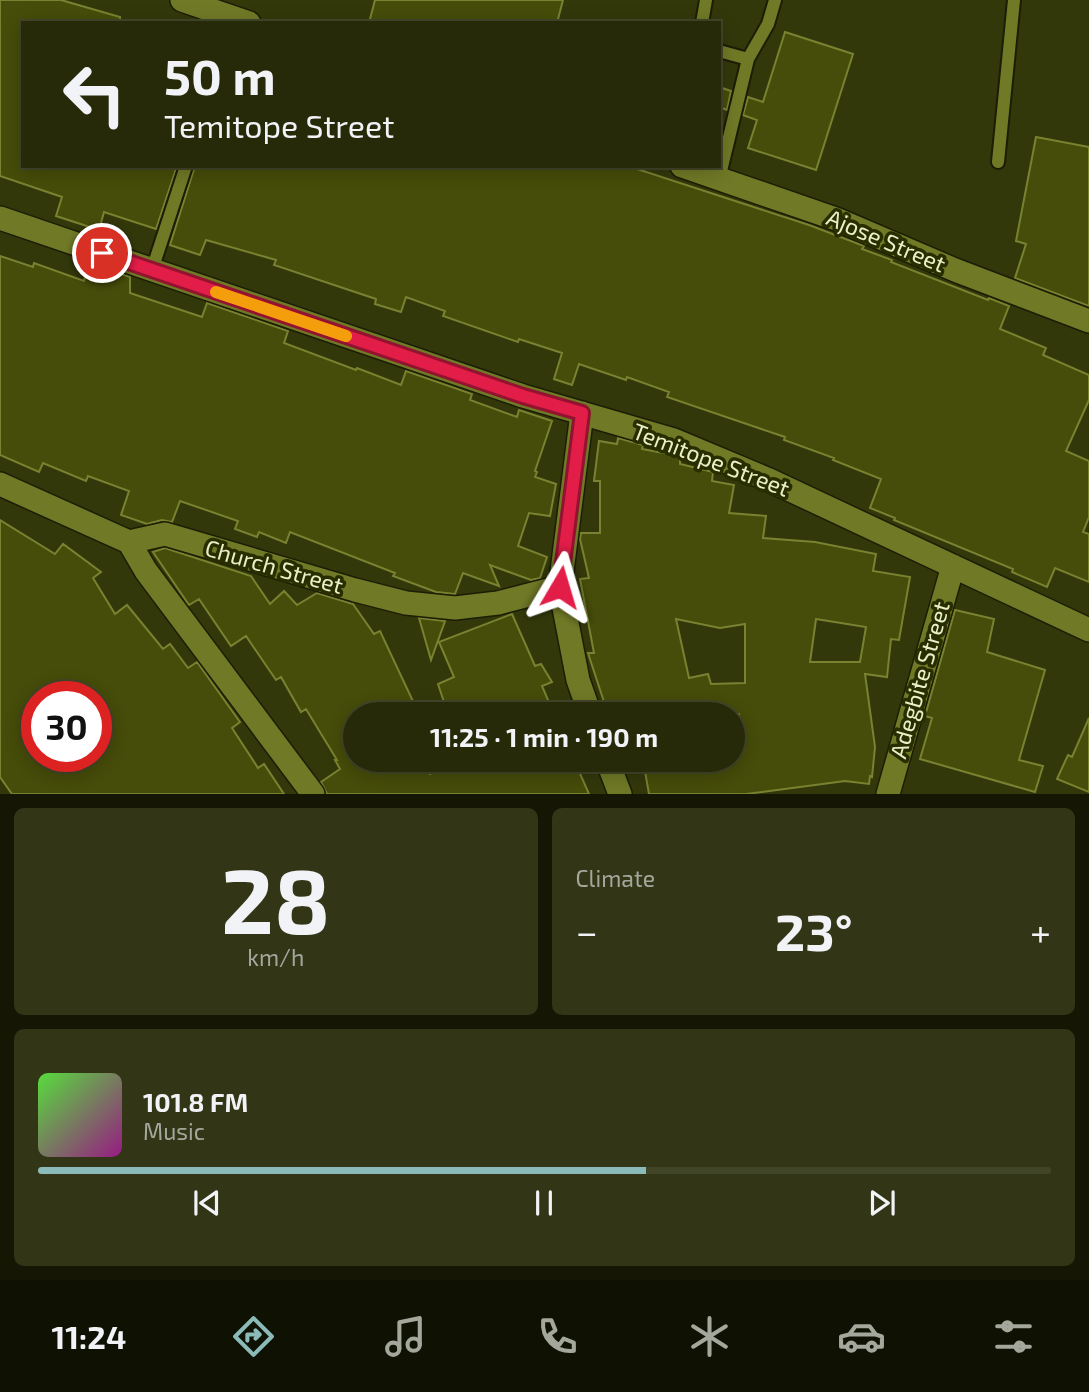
<!DOCTYPE html>
<meta charset="utf-8">
<style>
body{margin:0;font-family:"Exo 2",sans-serif;background:#323616;color:#f1f3f6;height:100vh;display:flex;flex-direction:column;font-size:26px;white-space:nowrap}
*{box-sizing:border-box;margin:0}
p{font-size:23px;color:#a4a79c}
.icon{flex:none;width:38px;height:38px;fill:none;stroke:currentColor;stroke-width:2;stroke-linecap:round;stroke-linejoin:round}
.map{position:relative;height:794px;overflow:hidden}
.side{display:flex;flex-direction:column;gap:14px;padding:14px;background:#151704;flex:1}
.side>*{flex:none}
.guide{position:absolute;left:21px;top:21px;width:700px;height:147px;border-radius:0px;box-shadow:0 4px 18px #0003,0 0 0 2px #424629;background:#262a08;color:#f1f3f6;overflow:hidden}
.speed{position:absolute;left:21px;top:681px;display:flex;gap:14px;font-size:35px;font-weight:700;text-align:center}
.speed>*{display:grid;place-content:center;width:91px;height:91px;border-radius:50%;background:#262a08;box-shadow:0 4px 18px #0003,0 0 0 2px #424629;line-height:1}
.speed .limit{border:10px solid #d22;background:#fff;color:#111}
.pin{position:absolute;display:grid;place-items:center;width:60px;height:60px;color:#fff;margin:-30px;border:4px solid #fff;border-radius:50%;box-shadow:0 2px 7px #0007}
.me{position:absolute;width:77px;margin:-38px;rotate:7deg;stroke-linejoin:round;filter:drop-shadow(0 0 5px #0008)}
.turn{display:flex;align-items:center;gap:24px;height:147px;padding:0 28px;font-size:32px}
.turn .icon{width:91px;height:91px;stroke-width:2.5}
.turn b{display:block;font-size:49px;line-height:60px}
.big{font-size:52px;font-weight:700;line-height:1.1}
.side .tile{flex:1;display:flex;flex-direction:column;justify-content:center;gap:10px;min-width:0;padding:0 24px;border-radius:10px;background:#323616}
.side .dial{align-items:center;gap:0}
.dial b{font-size:91px;line-height:1}
.song{display:flex;align-items:center;gap:21px}
.cover{width:84px;height:84px;border-radius:10px;background:linear-gradient(135deg,hsl(110 70% 55%),hsl(310 70% 35%))}
.played{height:7px;border-radius:4px;background:linear-gradient(90deg,#8bbbb9 60%,#424629 60%)}
.keys{display:flex;justify-content:space-around;direction:ltr}
.heat{display:flex;justify-content:space-between;align-items:center;font-size:38px;direction:ltr}
.side .tiles{flex:1;display:grid;gap:14px;grid-template-columns:1fr 1fr}
.tile:last-child{grid-column:span 2}
.trip{position:absolute;left:343px;top:702px;width:402px;height:70px;border-radius:35px;background:#262a08;box-shadow:0 4px 18px #0003,0 0 0 2px #424629;font-weight:700;line-height:70px;text-align:center}
.tabs{display:flex;height:112px;justify-content:space-around;align-items:center;background:#0f1103;color:#a4a79c}
.tabs .icon{width:49px;height:49px}
.tabs .active{color:#8bbbb9}
.tabs b{font-size:32px;color:#f1f3f6}
.map>svg:first-child{display:block}
</style>
<div class="map">
<svg width="1089" height="794" viewBox="0 0 1089 794">
<rect width="100%" height="100%" fill="#33380b"/>
<path fill="#464c09" stroke="#798230" stroke-width="2" fill-rule="evenodd" d="M 0,0 L 61,0 L 120,17 L 120,23 L 23,23 L 23,166 L 177,166 L 156,229 L 104,212 L 99,230 L 56,216 L 62,197 L 0,176 Z
M 375,0 L 563,0 L 557,23 L 369,23 Z
M 785,32 L 853,54 L 816,170 L 748,148 L 757,120 L 743,115 L 748,97 L 763,102 Z
M 719,87 L 731,91 L 727,110 L 719,107 Z
M 1036,137 L 1089,147 L 1089,306 L 1015,278 L 1026,244 L 1016,241 Z
M 195,166 L 628,166 L 809,225 L 864,246 L 862,249 L 892,260 L 891,262 L 988,300 L 989,298 L 1009,306 L 1000,329 L 1046,348 L 1043,355 L 1089,375 L 1089,400 L 1066,451 L 1089,461 L 1089,517 L 1083,532 L 1089,534 L 1089,582 L 1055,568 L 1047,587 L 1012,572 L 1013,569 L 894,520 L 895,518 L 870,508 L 881,479 L 833,460 L 834,458 L 784,440 L 785,437 L 667,397 L 669,392 L 627,377 L 626,380 L 579,364 L 572,385 L 554,379 L 562,353 L 519,339 L 518,342 L 443,316 L 445,311 L 406,297 L 401,312 L 375,304 L 376,299 L 274,265 L 276,260 L 206,240 L 200,255 L 170,245 Z
M 0,256 L 33,267 L 34,263 L 84,281 L 89,263 L 130,277 L 130,293 L 202,317 L 207,303 L 288,331 L 284,343 L 356,370 L 357,368 L 401,385 L 406,371 L 472,394 L 470,400 L 517,417 L 519,410 L 552,421 L 535,471 L 537,472 L 535,477 L 556,484 L 550,516 L 529,513 L 518,546 L 547,557 L 540,578 L 531,580 L 490,565 L 499,586 L 463,573 L 455,594 L 436,592 L 393,576 L 395,573 L 290,532 L 286,543 L 259,532 L 257,537 L 235,529 L 238,521 L 180,501 L 172,522 L 162,520 L 147,524 L 121,515 L 129,491 L 88,476 L 86,481 L 43,463 L 39,472 L 0,455 Z
M 618,438 L 643,445 L 642,449 L 674,455 L 680,458 L 680,464 L 713,472 L 712,481 L 734,485 L 729,513 L 766,516 L 763,538 L 815,542 L 876,554 L 873,571 L 910,577 L 899,640 L 891,639 L 887,677 L 865,674 L 875,747 L 872,777 L 870,776 L 869,784 L 845,781 L 746,794 L 649,794 L 643,760 L 733,760 L 733,751 L 744,749 L 739,714 L 608,714 L 588,653 L 594,653 L 580,579 L 589,578 L 580,539 L 581,533 L 600,533 L 600,481 L 594,481 L 599,441 L 617,444 ZM 676,619 L 720,628 L 745,624 L 745,683 L 711,684 L 708,674 L 689,678 ZM 816,619 L 866,627 L 860,662 L 810,662 Z
M 0,520 L 55,554 L 63,544 L 101,572 L 93,578 L 115,614 L 127,605 L 163,649 L 170,644 L 188,668 L 197,662 L 240,722 L 232,728 L 258,768 L 264,764 L 284,794 L 12,794 L 0,777 ZM 37,696 L 96,696 L 96,756 L 37,756 Z
M 165,548 L 251,576 L 270,604 L 284,591 L 297,605 L 317,593 L 353,604 L 374,634 L 380,631 L 419,714 L 355,714 L 355,760 L 423,760 L 430,774 L 444,767 L 445,771 L 463,764 L 461,760 L 574,760 L 589,794 L 327,794 L 321,782 L 340,769 L 335,760 L 337,760 L 306,709 L 301,712 L 281,677 L 276,680 L 246,636 L 231,646 L 199,599 L 189,605 L 153,552 Z
M 955,610 L 994,619 L 987,652 L 1045,670 L 1019,760 L 1043,766 L 1035,792 L 920,759 L 932,718 L 925,716 Z
M 512,614 L 535,666 L 541,664 L 552,682 L 542,686 L 554,714 L 448,714 L 438,684 L 454,677 L 439,642 Z
M 419,618 L 445,621 L 431,660 Z
M 1089,718 L 1089,792 L 1057,779 L 1068,755 L 1072,757 Z"/>
<g fill="none" stroke-linecap="round" stroke-linejoin="round">
<defs>
<path id="lane" d="M 702,23 L 706,0
M 748,59 L 768,24 L 775,0
M 998,162 L 1014,0
M 719,179 L 748,59 L 719,51
M 152,270 L 186,166"/>
<path id="street" d="M 182,0 L 249,23
M 682,166 L 836,219 L 955,270 L 1089,321
M 0,218 L 523,396 L 674,440 L 767,479 L 1089,630
M 582,413 L 560,587 L 578,680 L 590,714
M 0,484 L 129,542 L 165,534 L 355,590 L 406,603 L 455,608 L 472,606 L 498,603 L 560,587
M 129,542 L 146,571 L 313,794
M 607,760 L 620,794
M 888,794 L 953,566"/>
</defs>
<use href="#lane" stroke="#1b1e05" stroke-width="16"/>
<use href="#street" stroke="#1b1e05" stroke-width="26"/>
<use href="#lane" stroke="#707926" stroke-width="12"/>
<use href="#street" stroke="#707926" stroke-width="23"/>
</g>
<g fill="none" stroke-linecap="round" stroke-linejoin="round">
<defs>
<path id="route" d="M 102,253 L 523,396 L 582,413 L 560,587"/>
</defs>
<use href="#route" stroke="#92132f" stroke-width="18"/>
<use href="#route" stroke="#e11d48" stroke-width="12"/>
<path stroke="#f59e0b" stroke-width="12" d="M 216,292 L 346,336"/>
</g>
<g text-anchor="middle" stroke-width="7" stroke-linejoin="round" paint-order="stroke">
<g font-size="23" fill="#e9f0c7" stroke="#292e01">
<text transform="translate(886 241) rotate(23)" y="8">Ajose Street</text>
<text transform="translate(711 460) rotate(21)" y="8">Temitope Street</text>
<text transform="translate(274 567) rotate(16)" y="8">Church Street</text>
<text transform="translate(920 680) rotate(-74)" y="8">Adegbite Street</text>
</g>
</g>
</svg>
<div class="speed"><div class="limit">30</div></div>
<div class="pin" style="left:102px;top:253px;background:#d93025"><svg class="icon" aria-label="arrive" viewBox="0 0 24 24"><path d="M6 21V4h12l-3 4 3 4H6"/></svg></div>
<svg class="me" style="left:560px;top:587px" viewBox="-20 -20 40 40"><path d="M0-17L14 15 0 8-14 15z" fill="#e11d48" stroke="#fff" stroke-width="4"/></svg>
<div class="trip">11:25 · 1 min · 190 m</div>
<div class="guide">
<div class="turn"><svg class="icon" aria-label="left" viewBox="0 0 24 24"><path d="M17 20v-9H6M10 6l-5 5 5 5"/></svg><div><b>50 m</b>Temitope Street</div></div>
</div>
</div>
<section class="side">
<div class="tiles">
<div class="tile dial"><b>28</b><p>km/h</p></div>
<div class="tile"><p>Climate</p>
<div class="heat"><a>−</a><b class="big">23°</b><a>+</a></div>
</div>
<div class="tile">
<div class="song"><i class="cover"></i><div><b>101.8 FM</b><p>Music</p></div></div>
<div class="played"></div>
<div class="keys"><svg class="icon" aria-label="previous" viewBox="0 0 24 24"><path d="M18 5L8 12l10 7zM5 5v14"/></svg><svg class="icon" aria-label="pause" viewBox="0 0 24 24"><path d="M8 5v14M16 5v14"/></svg><svg class="icon" aria-label="next" viewBox="0 0 24 24"><path d="M6 5l10 7-10 7zM19 5v14"/></svg></div>
</div>
</div>
</section>
<nav class="tabs">
<b>11:24</b>
<svg class="icon active" aria-label="directions" viewBox="0 0 24 24"><path d="M12 3l9 9-9 9-9-9zM9 14v-3h6M13 9l2 2-2 2"/></svg>
<svg class="icon" aria-label="music" viewBox="0 0 24 24"><path d="M9 18V5l10-2v13"/><circle cx="6" cy="18" r="3"/><circle cx="16" cy="16" r="3"/></svg>
<svg class="icon" aria-label="phone" viewBox="0 0 24 24"><path d="M5 4h4l2 5-3 2q2 4 5 5l2-3 5 2v4C11 20 4 13 5 4z"/></svg>
<svg class="icon" aria-label="climate" viewBox="0 0 24 24"><path d="M12 3v18M4 7l16 10M4 17L20 7"/></svg>
<svg class="icon" aria-label="car" viewBox="0 0 24 24"><path d="M5 17H2v-5l4-1 3-4h7l3 4 3 1v5h-3M9 17h6M6 11h13"/><circle cx="7" cy="17" r="2"/><circle cx="17" cy="17" r="2"/></svg>
<svg class="icon" aria-label="filters" viewBox="0 0 24 24"><path d="M4 7h16M4 17h16"/><circle cx="9" cy="7" r="2"/><circle cx="15" cy="17" r="2"/></svg>
</nav>
